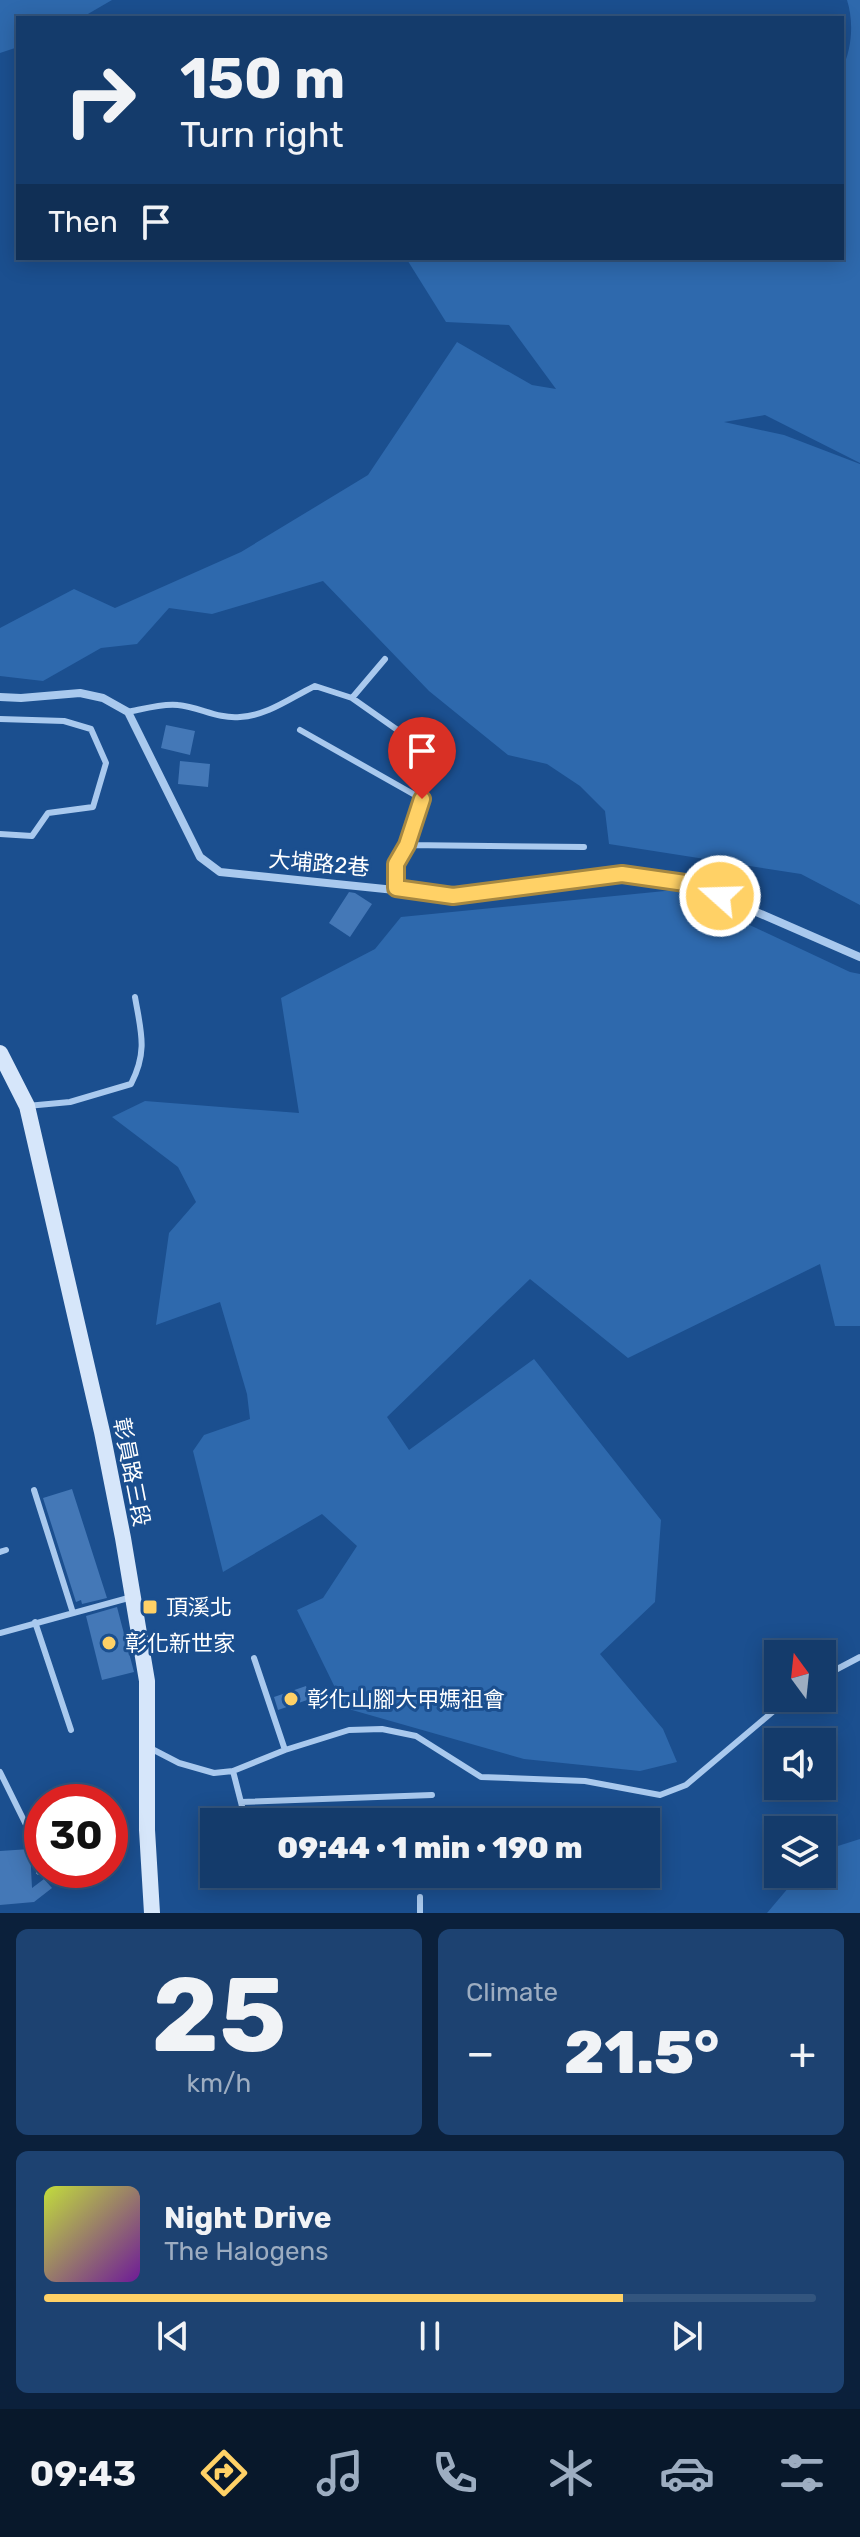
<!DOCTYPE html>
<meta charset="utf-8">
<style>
body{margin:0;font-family:Rubik,"Noto Sans TC",sans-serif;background:#1d4271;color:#f1f3f6;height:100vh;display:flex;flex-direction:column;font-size:30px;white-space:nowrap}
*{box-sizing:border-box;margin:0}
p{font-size:26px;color:#9dadc1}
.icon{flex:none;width:44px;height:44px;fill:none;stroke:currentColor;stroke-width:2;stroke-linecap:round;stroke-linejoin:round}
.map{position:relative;height:1913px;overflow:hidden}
.side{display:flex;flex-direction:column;gap:16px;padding:16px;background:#0b203b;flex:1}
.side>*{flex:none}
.guide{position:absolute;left:16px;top:16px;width:828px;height:244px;border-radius:0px;box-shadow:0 4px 20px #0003,0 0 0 2px #33557e;background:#143b6b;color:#f1f3f6;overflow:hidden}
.needle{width:52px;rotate:345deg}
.tools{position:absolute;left:764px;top:1640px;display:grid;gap:16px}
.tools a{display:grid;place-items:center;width:72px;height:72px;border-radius:0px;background:#143b6b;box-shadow:0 4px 20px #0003,0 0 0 2px #33557e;font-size:40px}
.speed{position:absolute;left:24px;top:1784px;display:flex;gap:16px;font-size:40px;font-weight:700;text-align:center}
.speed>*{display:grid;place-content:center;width:104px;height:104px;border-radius:50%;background:#143b6b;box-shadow:0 4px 20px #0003,0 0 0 2px #33557e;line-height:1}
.speed .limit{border:12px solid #d22;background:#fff;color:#111}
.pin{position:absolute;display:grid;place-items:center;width:68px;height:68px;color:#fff;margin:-82px -34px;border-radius:50% 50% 50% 0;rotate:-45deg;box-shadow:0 0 8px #0007}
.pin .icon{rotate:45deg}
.me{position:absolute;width:88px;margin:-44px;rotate:290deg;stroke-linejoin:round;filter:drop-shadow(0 0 6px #0008)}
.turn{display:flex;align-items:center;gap:28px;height:168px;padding:0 32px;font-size:36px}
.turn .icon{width:104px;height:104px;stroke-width:2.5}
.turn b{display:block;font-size:56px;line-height:68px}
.then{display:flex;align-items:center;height:76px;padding:0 32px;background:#0003;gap:16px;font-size:30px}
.big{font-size:60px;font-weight:800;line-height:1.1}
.side .tile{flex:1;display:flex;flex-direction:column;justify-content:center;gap:12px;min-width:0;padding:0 28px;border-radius:12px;background:#1d4271}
.side .dial{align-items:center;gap:0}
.dial b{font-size:104px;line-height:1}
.song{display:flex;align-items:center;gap:24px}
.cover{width:96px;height:96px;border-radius:12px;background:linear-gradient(135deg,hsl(70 70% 55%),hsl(280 70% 35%))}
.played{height:8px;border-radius:4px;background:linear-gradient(90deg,#ffd166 75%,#33557e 75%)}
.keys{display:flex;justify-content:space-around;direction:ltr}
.heat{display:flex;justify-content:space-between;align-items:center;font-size:44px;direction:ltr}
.side .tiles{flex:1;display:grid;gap:16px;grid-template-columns:1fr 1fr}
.tile:last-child{grid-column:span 2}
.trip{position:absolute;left:200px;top:1808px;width:460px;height:80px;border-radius:0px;background:#143b6b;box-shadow:0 4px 20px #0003,0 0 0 2px #33557e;font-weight:800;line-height:80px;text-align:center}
.tabs{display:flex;height:128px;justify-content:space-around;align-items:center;background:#08182b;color:#9dadc1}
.tabs .icon{width:56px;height:56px}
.tabs .current{color:#ffd166}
.tabs b{font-size:36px;color:#f1f3f6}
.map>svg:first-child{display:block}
</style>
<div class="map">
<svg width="860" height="1913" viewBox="0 0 860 1913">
<rect width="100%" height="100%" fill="#1b4f8f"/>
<path fill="#2e69ad" d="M 0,0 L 112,0 L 81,18 L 18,18 L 18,47 L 0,53 Z
M 847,0 L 860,0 L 860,463 L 765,415 L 724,422 L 784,435 L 860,464 L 860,905 L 801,874 L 609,844 L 605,811 L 580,786 L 547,764 L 508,755 L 429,691 L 323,581 L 212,614 L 169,608 L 137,644 L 101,648 L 43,681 L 0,676 L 0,628 L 74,589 L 115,608 L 241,552 L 368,475 L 457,342 L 532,385 L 556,389 L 509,325 L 446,322 L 406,258 L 842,258 L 842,69 C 852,49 854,22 847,0 Z
M 675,890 L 850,972 L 860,974 L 860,1326 L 835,1326 L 820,1264 L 628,1358 L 530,1279 L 387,1417 L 409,1450 L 534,1359 L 661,1520 L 655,1602 L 600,1654 L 663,1729 L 677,1762 L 640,1771 L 524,1759 L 345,1708 L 297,1610 L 323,1598 L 357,1546 L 322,1514 L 223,1572 L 193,1451 L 204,1435 L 250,1419 L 247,1394 L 220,1302 L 156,1325 L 169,1233 L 196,1202 L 178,1167 L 112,1117 L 145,1101 L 299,1113 L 281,998 L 375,949 L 401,917 Z
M 860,1839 L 860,1913 L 767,1913 L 800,1874 L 822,1874 L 822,1851 Z"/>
<path fill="#4478b7" d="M 166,725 L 195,731 L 190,755 L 161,748 Z
M 180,761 L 210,764 L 208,787 L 178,784 Z
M 349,892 L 355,893 L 372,904 L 350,937 L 329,923 Z
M 72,1489 L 107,1598 L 82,1604 L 81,1600 L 76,1602 L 43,1498 Z
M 117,1607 L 134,1672 L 102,1680 L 86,1616 Z
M 306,1686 L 310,1699 L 278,1710 L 274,1697 Z
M 30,1849 L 32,1888 L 44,1879 L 52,1888 L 34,1902 L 0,1905 L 0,1851 Z"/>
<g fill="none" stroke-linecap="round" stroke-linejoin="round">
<path stroke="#a9c9ee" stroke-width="6" d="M 352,698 L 385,659
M 128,712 C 143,709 163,703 178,705 C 200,707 217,719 240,717 C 269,715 290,698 315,686 L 352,698 L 406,736
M 0,719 L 64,721 L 91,729 L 106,763 L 93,807 L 48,813 L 32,836 L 0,834
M 300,730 L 422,799 L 407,845 L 396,864 L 396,888
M 407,845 L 584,847
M 27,1106 L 70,1102 L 131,1084 C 148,1051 141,1032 135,997
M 34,1490 L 73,1613
M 0,1552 L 6,1550
M 35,1622 L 71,1730
M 0,1633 L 132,1597
M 254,1658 L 285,1750
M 822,1677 L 860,1657
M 150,1748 L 179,1763 L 214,1773 L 233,1771 L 285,1750 L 349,1730 L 382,1729 L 416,1736 L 481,1777 L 585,1781 L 660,1795 L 686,1785 L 789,1698
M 233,1771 L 246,1822
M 0,1772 L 36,1845 L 39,1872
M 241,1802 L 432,1795
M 420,1897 L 420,1913"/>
<path stroke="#a9c9ee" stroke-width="8" d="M 0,697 L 21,698 L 80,693 L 103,698 L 128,712 L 200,857 L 220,872 L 453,896 L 622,874 L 660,879 L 692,884 L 860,957"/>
<path stroke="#d6e6fa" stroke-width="16" d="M 0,1053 L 27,1106 L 102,1432 L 123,1538 L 147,1681 L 147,1830 L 152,1913"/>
</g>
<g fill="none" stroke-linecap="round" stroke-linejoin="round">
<defs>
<path id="route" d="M 422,799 L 407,845 L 396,864 L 396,888 L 453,896 L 622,874 L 692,884 L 720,896"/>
</defs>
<use href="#route" stroke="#a68842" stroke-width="20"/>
<use href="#route" stroke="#ffd166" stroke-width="14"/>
</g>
<g fill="#ffd166" stroke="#1b4f8f" stroke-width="3">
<rect x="142" y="1599" width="16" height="16" rx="4"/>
<circle cx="109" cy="1643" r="8"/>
<circle cx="291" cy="1699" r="8"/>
</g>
<g text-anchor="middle" stroke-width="6" stroke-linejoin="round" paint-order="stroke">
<g font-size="22" fill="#fff" stroke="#1b4f8f">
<text transform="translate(319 863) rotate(5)" y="8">大埔路2巷</text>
<text transform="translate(132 1472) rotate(79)" y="8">彰員路三段</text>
</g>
<g font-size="22" fill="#fff" stroke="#1b4f8f" text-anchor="start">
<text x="166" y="1615">頂溪北</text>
<text x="125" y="1651">彰化新世家</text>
<text x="307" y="1707">彰化山腳大甲媽祖會</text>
</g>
</g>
</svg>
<div class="tools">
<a><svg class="needle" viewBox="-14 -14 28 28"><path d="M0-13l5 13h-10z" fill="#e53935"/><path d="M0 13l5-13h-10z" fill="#9dadc1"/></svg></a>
<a><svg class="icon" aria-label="sound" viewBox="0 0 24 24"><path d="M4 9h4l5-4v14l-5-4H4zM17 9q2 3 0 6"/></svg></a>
<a><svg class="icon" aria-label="layers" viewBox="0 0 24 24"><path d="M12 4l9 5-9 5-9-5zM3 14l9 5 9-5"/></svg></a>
</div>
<div class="speed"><div class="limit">30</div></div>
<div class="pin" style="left:422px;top:799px;background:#d93025"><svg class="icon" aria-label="arrive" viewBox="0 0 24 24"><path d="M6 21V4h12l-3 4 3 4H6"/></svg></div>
<svg class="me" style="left:720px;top:896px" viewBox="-20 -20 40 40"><circle r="17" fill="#ffd166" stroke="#fff" stroke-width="3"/><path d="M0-11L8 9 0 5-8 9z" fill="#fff"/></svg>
<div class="trip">09:44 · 1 min · 190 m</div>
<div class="guide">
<div class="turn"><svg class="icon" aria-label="right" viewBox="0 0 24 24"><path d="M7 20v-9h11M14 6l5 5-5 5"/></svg><div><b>150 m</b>Turn right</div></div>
<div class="then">Then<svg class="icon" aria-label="arrive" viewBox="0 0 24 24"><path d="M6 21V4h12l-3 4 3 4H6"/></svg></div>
</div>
</div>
<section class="side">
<div class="tiles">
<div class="tile dial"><b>25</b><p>km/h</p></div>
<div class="tile"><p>Climate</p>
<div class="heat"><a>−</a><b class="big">21.5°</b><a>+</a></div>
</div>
<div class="tile">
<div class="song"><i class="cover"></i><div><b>Night Drive</b><p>The Halogens</p></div></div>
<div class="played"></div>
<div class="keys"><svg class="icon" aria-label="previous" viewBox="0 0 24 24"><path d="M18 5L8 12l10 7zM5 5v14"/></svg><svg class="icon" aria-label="pause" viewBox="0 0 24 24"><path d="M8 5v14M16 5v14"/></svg><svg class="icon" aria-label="next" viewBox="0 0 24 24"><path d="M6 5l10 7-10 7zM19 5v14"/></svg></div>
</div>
</div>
</section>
<nav class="tabs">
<b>09:43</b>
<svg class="icon current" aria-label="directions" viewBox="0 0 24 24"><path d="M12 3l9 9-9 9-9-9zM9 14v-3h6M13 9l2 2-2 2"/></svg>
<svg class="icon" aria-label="music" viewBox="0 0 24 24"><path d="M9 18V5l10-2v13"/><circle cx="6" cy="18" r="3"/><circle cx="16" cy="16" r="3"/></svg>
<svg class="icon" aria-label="phone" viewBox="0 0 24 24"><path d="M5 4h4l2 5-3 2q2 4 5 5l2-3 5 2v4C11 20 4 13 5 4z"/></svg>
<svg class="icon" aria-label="climate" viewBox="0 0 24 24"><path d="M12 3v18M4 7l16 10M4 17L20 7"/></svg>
<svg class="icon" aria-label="car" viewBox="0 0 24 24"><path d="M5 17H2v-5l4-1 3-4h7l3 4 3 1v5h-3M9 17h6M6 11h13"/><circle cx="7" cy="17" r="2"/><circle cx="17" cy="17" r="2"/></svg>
<svg class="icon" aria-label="filters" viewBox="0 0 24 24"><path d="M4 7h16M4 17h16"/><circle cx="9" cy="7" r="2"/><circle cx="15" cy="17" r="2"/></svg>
</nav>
